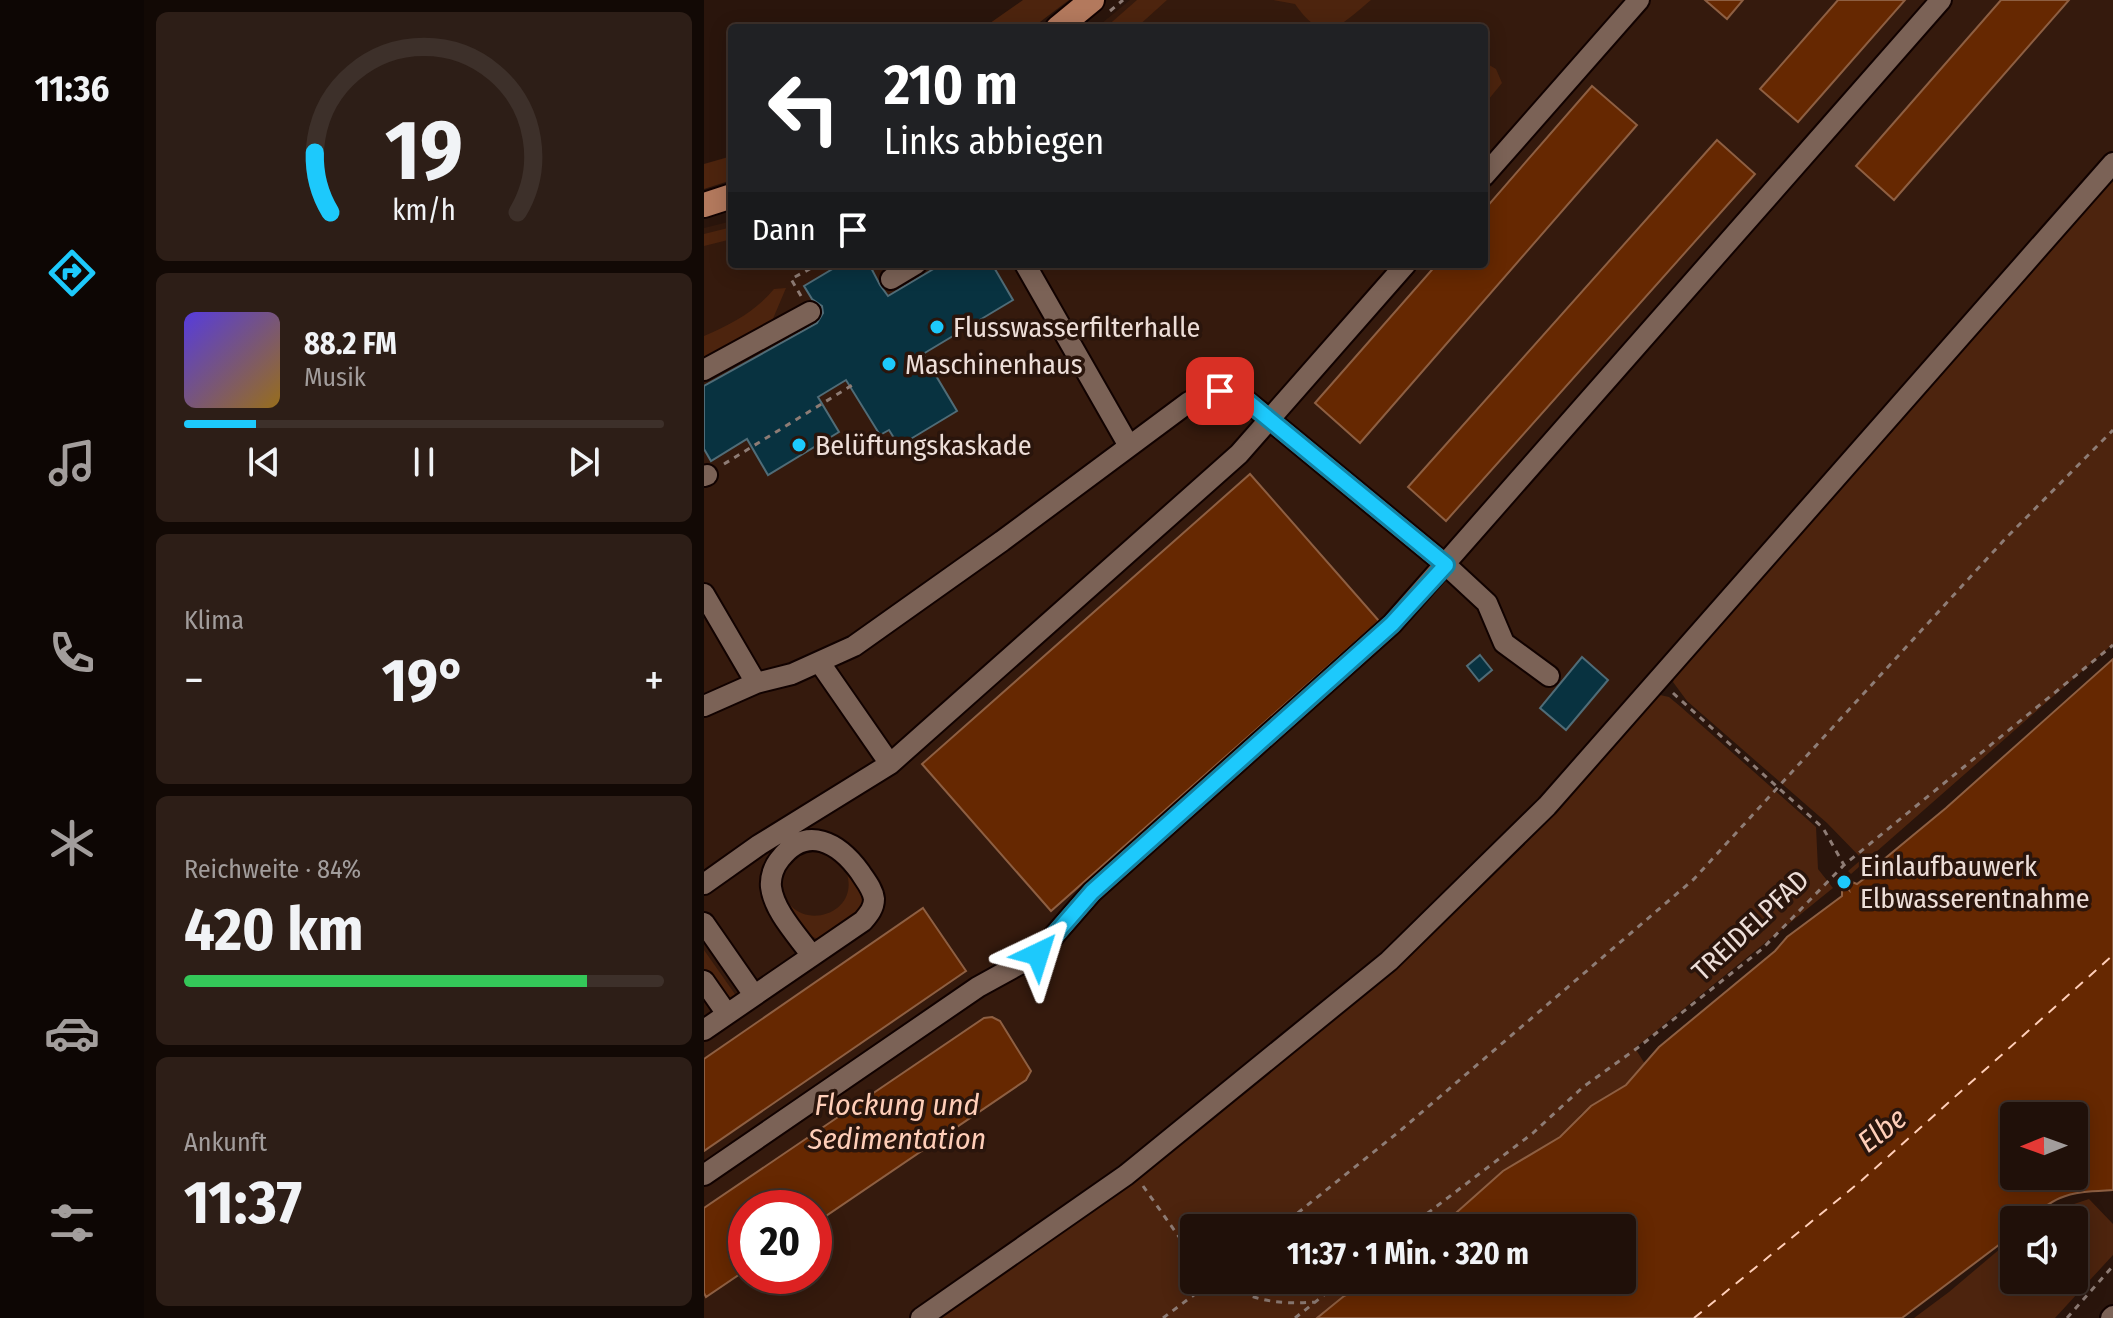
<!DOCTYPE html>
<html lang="de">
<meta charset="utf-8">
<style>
body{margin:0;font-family:"Fira Sans Condensed",sans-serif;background:#2d1e17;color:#f1f3f6;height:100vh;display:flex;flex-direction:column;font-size:30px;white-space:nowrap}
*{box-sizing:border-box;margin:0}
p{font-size:26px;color:#a29d9c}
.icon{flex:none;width:44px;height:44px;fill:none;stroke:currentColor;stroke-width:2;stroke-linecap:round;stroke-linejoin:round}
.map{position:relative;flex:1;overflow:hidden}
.side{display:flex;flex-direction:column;gap:12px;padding:12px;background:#120905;width:560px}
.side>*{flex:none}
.top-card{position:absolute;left:24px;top:24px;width:760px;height:244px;border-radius:8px;box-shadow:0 4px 20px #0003,0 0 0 2px #3d302a;background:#202124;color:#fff;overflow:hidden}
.needle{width:52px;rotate:269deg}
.tools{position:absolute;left:1296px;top:1102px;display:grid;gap:16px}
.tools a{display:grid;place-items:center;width:88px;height:88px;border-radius:8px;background:#201009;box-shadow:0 4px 20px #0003,0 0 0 2px #3d302a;font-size:40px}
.speed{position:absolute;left:24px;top:1190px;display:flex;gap:16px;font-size:40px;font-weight:700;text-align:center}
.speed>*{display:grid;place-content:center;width:104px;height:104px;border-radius:50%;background:#201009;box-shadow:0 4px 20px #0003,0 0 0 2px #3d302a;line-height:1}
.speed .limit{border:12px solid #d22;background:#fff;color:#111}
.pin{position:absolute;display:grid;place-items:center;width:68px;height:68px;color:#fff;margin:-34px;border-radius:16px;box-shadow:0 4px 12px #0006}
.me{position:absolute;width:88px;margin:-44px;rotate:41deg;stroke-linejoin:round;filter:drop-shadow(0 0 6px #0008)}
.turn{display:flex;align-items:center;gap:28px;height:168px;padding:0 24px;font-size:36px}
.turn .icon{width:104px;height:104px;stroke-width:2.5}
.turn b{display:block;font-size:56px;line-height:68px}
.then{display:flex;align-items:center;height:76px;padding:0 24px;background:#0003;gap:16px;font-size:30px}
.big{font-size:60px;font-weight:700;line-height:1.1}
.side .tile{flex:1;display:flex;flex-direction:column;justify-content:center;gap:12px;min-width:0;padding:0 28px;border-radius:12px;background:#2d1e17}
.side .dial{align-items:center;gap:0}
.dial svg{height:208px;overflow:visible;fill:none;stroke:#3d302a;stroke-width:7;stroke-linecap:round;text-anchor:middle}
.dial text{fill:#f1f3f6;stroke:none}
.song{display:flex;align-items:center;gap:24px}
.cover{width:96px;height:96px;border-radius:12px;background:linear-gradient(135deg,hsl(250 70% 55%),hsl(40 70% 35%))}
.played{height:8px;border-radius:4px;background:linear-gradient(90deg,#1dc9fc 15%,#3d302a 15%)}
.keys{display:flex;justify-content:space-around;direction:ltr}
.heat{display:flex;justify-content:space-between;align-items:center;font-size:44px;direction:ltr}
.charge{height:12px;border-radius:6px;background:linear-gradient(90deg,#34c759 84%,#3d302a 0)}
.trip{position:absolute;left:476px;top:1214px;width:456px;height:80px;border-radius:8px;background:#201009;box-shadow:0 4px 20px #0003,0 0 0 2px #3d302a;font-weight:700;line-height:80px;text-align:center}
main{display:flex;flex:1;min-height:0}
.tabs{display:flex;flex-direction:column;width:144px;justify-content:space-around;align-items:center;background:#0d0604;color:#a29d9c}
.tabs .icon{width:56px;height:56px}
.tabs .active{color:#1dc9fc}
.tabs b{font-size:36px;color:#f1f3f6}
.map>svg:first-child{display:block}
</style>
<main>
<nav class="tabs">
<b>11:36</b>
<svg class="icon active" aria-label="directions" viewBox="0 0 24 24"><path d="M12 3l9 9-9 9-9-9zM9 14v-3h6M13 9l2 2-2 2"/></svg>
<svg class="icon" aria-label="music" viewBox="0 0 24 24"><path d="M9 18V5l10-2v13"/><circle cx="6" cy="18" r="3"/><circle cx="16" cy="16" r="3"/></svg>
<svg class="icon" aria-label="phone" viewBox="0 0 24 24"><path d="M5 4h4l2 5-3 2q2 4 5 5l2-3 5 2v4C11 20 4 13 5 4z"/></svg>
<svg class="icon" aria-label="climate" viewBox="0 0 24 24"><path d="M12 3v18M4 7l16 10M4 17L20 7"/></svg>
<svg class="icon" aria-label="car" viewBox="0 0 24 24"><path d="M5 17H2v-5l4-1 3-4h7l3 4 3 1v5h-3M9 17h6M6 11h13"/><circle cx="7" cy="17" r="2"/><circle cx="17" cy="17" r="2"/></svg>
<svg class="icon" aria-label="filters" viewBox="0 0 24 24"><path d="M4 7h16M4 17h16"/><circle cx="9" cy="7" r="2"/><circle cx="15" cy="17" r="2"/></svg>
</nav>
<section class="side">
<div class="tile dial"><svg viewBox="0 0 100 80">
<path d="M14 69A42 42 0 1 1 86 69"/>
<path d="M14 69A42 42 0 0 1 8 46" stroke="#1dc9fc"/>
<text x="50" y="56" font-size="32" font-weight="700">19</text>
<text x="50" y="72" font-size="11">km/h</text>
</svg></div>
<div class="tile">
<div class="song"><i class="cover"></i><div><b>88.2 FM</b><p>Musik</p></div></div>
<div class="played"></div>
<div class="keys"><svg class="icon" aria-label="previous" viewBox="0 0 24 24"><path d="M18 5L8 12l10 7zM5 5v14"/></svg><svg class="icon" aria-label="pause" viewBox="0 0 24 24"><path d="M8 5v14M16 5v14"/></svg><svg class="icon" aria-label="next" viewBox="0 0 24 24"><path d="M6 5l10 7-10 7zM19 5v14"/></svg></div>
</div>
<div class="tile"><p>Klima</p>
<div class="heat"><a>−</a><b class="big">19°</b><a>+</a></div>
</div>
<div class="tile"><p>Reichweite · 84%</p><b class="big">420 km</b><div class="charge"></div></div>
<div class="tile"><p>Ankunft</p><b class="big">11:37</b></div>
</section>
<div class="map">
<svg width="1409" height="1318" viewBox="0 0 1409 1318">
<rect width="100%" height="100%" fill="#2a150c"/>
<path fill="#351a0d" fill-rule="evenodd" d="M 426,0 L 1409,0 L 1409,156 L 843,797 L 681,955 L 422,1168 L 206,1318 L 0,1318 L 0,228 L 28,221 L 28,264 L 780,264 L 780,28 L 392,28 ZM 42,1208 L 110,1208 L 110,1276 L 42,1276 Z"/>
<path fill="#4d240e" d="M 319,0 L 365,0 L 328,28 L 279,28 Z
M 433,0 L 463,0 L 432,28 L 401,28 Z
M 569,0 L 667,0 C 636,26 620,46 591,4 Z
M 780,62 L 792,69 L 798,83 L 780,105 Z
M 28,156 L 28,180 L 0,189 L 0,164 Z
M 1409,171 L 1409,644 L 1147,874 L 1144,871 L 1158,859 L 1123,823 L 983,701 L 969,682 L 973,669 Z
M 28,227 L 28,239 L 0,246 L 0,234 Z
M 82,288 L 68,321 L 0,361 L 0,336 C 26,325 52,311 70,289 Z
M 956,695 L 965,697 L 977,707 L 1112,827 L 1114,869 L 1129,888 L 931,1048 L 941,1064 L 922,1085 L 877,1114 L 864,1131 L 823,1159 L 799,1171 L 735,1228 L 490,1228 L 490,1280 L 672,1280 L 640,1296 L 613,1318 L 224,1318 L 688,966 L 948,699 Z
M 124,847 L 161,888 L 162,910 L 116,939 C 89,934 79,900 72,877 L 78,878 C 77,936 157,921 143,874 C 141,868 139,863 134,859 C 114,842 88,851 79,875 L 73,873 L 92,850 Z
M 0,950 L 33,997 L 32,1001 L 23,1001 L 0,973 Z
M 1385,1199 L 1409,1224 L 1409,1255 L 1351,1318 L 1210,1318 L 1245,1292 L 1310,1237 L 1310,1280 L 1370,1280 L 1370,1220 L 1337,1220 L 1361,1207 Z"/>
<path fill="#662801" stroke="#8e5f42" stroke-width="2" fill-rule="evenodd" d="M 1001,0 L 1039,0 L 1023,19 Z
M 1134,0 L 1201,0 L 1094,122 L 1056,89 Z
M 1297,0 L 1365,0 L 1190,200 L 1152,166 Z
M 888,86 L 933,125 L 656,443 L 611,403 L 733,264 L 780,264 L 780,210 Z
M 1013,140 L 1051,174 L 742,521 L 704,487 Z
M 546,474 L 675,621 L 347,911 L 218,764 Z
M 1409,659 L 1409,1190 C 1392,1191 1372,1191 1356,1198 C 1339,1205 1329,1220 1310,1220 L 1310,1231 L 1304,1238 L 1198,1318 L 613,1318 L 640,1296 L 672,1280 L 918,1280 L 918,1228 L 735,1228 L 799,1171 L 856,1137 L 887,1106 L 922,1085 L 955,1047 L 1071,951 L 1083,937 L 1138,896 L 1138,890 L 1142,887 L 1145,890 L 1144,886 L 1148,882 L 1153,884 L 1174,868 L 1178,861 L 1242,808 ZM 1370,1116 L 1370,1176 L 1310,1176 L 1310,1116 Z
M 219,908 L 262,971 L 0,1151 L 0,1059 Z
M 288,1017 L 296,1021 L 327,1071 L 322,1080 L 110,1224 L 110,1208 L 42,1208 L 42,1270 L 2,1297 L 0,1293 L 0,1208 L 280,1018 Z"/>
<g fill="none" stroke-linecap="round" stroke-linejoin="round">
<path stroke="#ffceb8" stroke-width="2" stroke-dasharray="10 8" stroke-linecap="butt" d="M 990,1318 L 1157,1181 L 1409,955"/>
</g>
<path fill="#083240" stroke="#506c77" stroke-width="2" d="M 137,264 L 165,264 L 176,285 L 184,296 L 238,264 L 288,264 L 309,300 L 219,354 L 253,411 L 195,446 L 185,430 L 176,435 L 142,380 L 114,397 L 135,432 L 64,475 L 43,439 L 7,461 L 0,449 L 0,386 L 113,323 L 119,313 L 118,306 L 108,299 L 100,286 Z
M 776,655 L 788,670 L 775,681 L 763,666 Z
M 878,657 L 904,680 L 862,730 L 836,708 Z"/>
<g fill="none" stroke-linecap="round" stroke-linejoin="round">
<defs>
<path id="minor" d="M 780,176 L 935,0
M 321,264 L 425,446
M 187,279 L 212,264
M 0,370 L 106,312
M 0,476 L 3,475
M 0,594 L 52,683
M 116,663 L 186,764
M 0,706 L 52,683 L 88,674 L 150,646 L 298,541 L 485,402 C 507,389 521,389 543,401 L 742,565 L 783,603 L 800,643 L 845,676
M 0,884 L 55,845 L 186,764 L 535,454 L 702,264
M 0,923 L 50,995
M 0,981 L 23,1014
M 0,1030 L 159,921 C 165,914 170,908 170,899 C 169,889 161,880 156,872 C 135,843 103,824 76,859 C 70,866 66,877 67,887 C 70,912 95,937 108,956
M 0,1175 L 274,987 L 334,954 L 388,892 L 688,624 L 1237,0
M 217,1318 L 422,1175 L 685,961 L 843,806 L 1409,163
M 1407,1318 L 1409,1316"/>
<path id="major" d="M 354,28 L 388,0
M 0,205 L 28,196"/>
</defs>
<use href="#minor" stroke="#110200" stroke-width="24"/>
<use href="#major" stroke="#110200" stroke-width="28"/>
<path stroke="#8e7c75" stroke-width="3" stroke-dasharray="6 6" stroke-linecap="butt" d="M 406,11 L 419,0
M 97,296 L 87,279 L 115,264
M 20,464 L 150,384
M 969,693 L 1119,828 L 1140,865
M 439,1186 L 490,1258
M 575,1228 L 697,1130 L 990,879 L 1301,539 L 1409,430
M 704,1228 L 829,1133 L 879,1087 L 936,1046 L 1058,949 L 1140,865 L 1409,645
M 517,1280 C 544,1301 577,1305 611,1302
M 459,1318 L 510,1280
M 591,1318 L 639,1280
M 1363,1318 L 1409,1266"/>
<use href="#minor" stroke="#7b6256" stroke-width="20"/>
<use href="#major" stroke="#b3795d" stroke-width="24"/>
</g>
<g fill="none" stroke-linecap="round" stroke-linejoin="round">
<defs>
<path id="route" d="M 334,954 L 388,892 L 688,624 L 742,565 L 543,401 L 516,391"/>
</defs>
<use href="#route" stroke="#1383a4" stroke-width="20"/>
<use href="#route" stroke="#1dc9fc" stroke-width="14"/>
</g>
<g fill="#1dc9fc" stroke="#2a150c" stroke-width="3">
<circle cx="233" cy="327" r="8"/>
<circle cx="185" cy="364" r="8"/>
<circle cx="95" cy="445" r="8"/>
<circle cx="1140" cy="882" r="8"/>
</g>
<g text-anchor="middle" stroke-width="7" stroke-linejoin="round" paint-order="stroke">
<g font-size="28" fill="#edded8" stroke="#2a150c" text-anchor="start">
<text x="249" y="337">Flusswasserfilterhalle</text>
<text x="201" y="374">Maschinenhaus</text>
<text x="111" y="455">Belüftungskaskade</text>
<text x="1156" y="876">Einlaufbauwerk<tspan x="1156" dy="32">Elbwasserentnahme</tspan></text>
</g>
<g font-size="28" fill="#edded8" stroke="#2a150c">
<text transform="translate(1046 925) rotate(-43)" y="10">TREIDELPFAD</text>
</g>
<g font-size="30" font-style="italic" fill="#ffceb8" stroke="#2a150c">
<text x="193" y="1115">Flockung und<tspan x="193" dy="34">Sedimentation</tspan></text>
<text transform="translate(1178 1130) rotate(-38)" y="10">Elbe</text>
</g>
</g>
</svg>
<div class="tools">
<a><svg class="needle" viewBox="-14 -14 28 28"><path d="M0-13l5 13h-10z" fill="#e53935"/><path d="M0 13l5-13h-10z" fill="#a29d9c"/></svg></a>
<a><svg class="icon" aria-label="sound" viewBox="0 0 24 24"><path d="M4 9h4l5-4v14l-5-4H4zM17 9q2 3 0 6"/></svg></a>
</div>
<div class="speed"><div class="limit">20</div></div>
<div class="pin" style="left:516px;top:391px;background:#d93025"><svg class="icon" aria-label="arrive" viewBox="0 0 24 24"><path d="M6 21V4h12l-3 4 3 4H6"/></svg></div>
<svg class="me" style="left:334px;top:954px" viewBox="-20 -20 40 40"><path d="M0-17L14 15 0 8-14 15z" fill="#1dc9fc" stroke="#fff" stroke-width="4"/></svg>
<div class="trip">11:37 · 1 Min. · 320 m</div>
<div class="top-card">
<div class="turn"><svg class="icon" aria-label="left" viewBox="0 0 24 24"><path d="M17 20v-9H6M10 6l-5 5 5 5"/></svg><div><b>210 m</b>Links abbiegen</div></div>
<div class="then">Dann<svg class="icon" aria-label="arrive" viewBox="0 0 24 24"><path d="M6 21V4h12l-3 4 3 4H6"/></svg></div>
</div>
</div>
</main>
